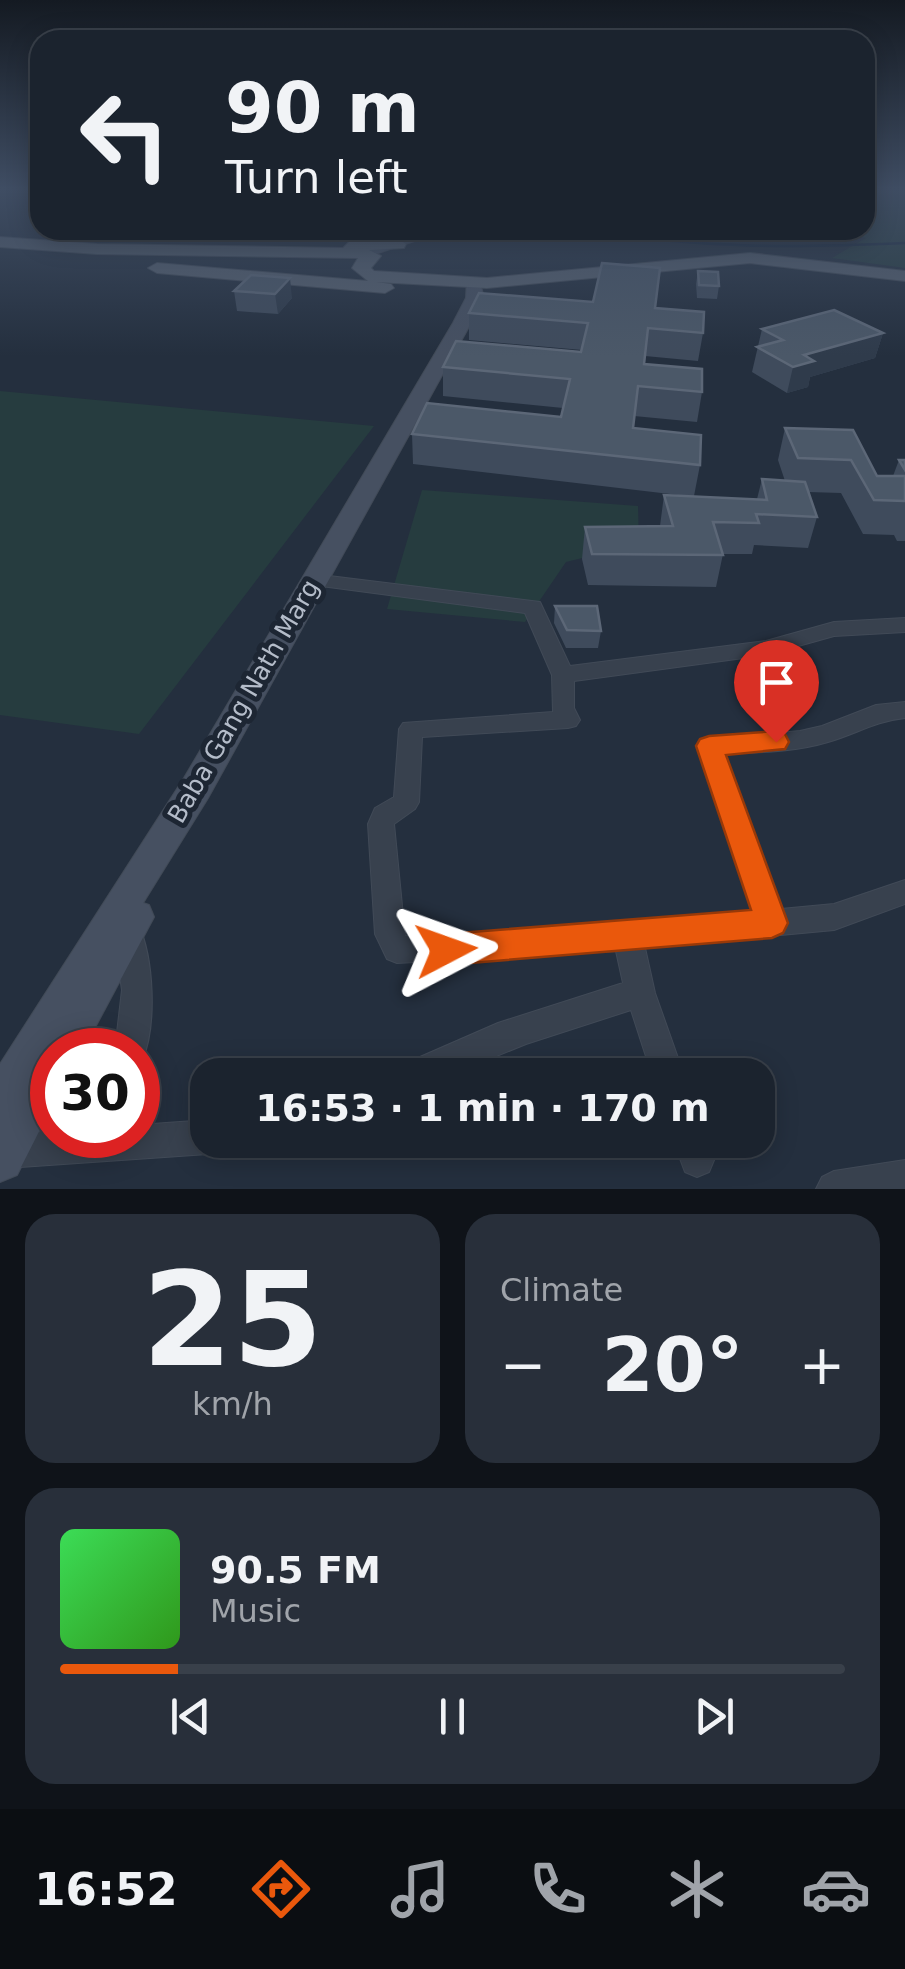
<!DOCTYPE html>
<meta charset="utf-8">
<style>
body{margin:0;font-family:"DejaVu Sans",sans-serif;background:#282f3a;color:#f1f3f6;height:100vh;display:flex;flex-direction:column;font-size:38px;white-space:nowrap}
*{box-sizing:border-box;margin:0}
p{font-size:32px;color:#a0a4aa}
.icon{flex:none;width:55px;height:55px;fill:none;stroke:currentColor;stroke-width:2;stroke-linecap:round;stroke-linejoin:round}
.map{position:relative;height:1189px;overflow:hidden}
.details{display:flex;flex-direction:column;gap:25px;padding:25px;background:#0f1319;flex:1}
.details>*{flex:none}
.top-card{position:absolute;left:30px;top:30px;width:845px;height:210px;border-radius:30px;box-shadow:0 5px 25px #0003,0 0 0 2px #39404a;background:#1b232e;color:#f1f3f6;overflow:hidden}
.speed{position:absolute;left:30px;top:1028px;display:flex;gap:20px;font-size:50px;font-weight:700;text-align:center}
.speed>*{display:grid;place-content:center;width:130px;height:130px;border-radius:50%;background:#1b232e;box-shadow:0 5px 25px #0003,0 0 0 2px #39404a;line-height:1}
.speed .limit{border:15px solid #d22;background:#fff;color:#111}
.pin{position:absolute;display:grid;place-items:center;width:85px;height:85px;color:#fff;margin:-102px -42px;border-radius:50% 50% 50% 0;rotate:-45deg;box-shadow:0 0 10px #0007}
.pin .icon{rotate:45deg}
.me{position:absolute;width:110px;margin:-55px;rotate:86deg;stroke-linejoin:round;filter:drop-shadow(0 0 8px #0008)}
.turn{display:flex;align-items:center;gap:35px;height:210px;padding:0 30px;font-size:45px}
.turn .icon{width:130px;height:130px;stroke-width:2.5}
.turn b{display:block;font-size:70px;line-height:85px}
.big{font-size:75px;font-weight:700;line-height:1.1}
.details .widget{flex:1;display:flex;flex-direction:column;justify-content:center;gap:15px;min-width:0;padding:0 35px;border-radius:30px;background:#282f3a}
.details .dial{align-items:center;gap:0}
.dial b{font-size:130px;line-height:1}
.song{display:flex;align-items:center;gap:30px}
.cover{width:120px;height:120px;border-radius:15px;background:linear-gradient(135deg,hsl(130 70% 55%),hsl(110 70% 35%))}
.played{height:10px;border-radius:5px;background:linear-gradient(90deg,#ea580c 15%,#39404a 15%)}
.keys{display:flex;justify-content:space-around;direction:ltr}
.heat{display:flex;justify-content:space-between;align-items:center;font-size:55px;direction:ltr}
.details .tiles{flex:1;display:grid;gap:25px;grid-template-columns:1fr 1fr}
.widget:last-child{grid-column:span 2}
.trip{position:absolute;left:190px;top:1058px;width:585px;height:100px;border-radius:30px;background:#1b232e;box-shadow:0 5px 25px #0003,0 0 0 2px #39404a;font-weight:700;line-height:100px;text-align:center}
.tabs{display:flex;height:160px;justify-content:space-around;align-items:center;background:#0b0e12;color:#a0a4aa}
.tabs .icon{width:70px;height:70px}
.tabs .on{color:#ea580c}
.tabs b{font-size:45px;color:#f1f3f6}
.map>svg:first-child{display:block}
</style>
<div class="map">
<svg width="905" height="1189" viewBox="0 0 905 1189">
<rect width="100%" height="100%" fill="#242f3e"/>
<path fill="#263c3f" d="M 865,189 L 905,189 L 905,268 L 832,258 L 866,238 L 810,230 L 865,230 Z
M 0,391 L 374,426 L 139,734 L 0,715 Z
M 422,490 L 638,506 L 639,544 L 566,562 L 525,622 L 387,609 Z"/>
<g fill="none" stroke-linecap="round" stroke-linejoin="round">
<path stroke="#17263c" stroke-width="2.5" d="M 590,230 C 700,249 794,248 905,243"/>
<defs>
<path id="street" d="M 313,574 L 540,602 L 570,666 L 766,641 L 834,622 L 905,618 L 905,632 L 834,636 L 766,655 L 574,681 L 574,708 L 580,720 L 576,726 L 568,728 L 422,737 L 419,802 L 415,809 L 394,824 L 405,936 L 628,924 L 754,912 L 697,746 L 701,740 L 800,731 L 822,726 L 876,705 L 905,702 L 905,718 C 875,721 856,734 828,742 C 795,752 759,752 724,754 L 781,909 L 834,904 L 905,880 L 905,904 L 834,930 L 645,948 L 655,993 L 684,1075 L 652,1075 L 631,1010 L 526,1044 L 450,1075 L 399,1075 L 404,1064 L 498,1023 L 623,983 L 616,951 L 397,963 L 387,959 L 375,934 L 368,824 L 375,808 L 394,797 L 399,729 L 403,723 L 553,712 L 552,675 L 525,613 L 306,584 L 303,580 L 306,576 Z
M 128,920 L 138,924 C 154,958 157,1026 142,1061 L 138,1063 L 138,1050 L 115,1050 L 122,990 L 114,933 L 118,924 Z
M 208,1120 L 208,1140 L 224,1140 L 220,1149 L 208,1154 L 6,1168 L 0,1166 L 0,1136 L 6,1134 L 52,1131 L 52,1135 L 138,1135 L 138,1125 Z
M 673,1140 L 707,1140 L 714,1160 L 709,1172 L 697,1177 L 685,1172 Z
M 905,1160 L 905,1189 L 816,1189 L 822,1177 L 834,1171 Z"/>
<path id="secondary" d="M 425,230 L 448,230 L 369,256 L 361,251 Z
M 467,279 L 479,279 L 484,298 L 471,323 L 208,798 L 143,903 L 149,905 L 154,917 L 83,1050 L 52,1050 L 52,1106 L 17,1175 L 0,1182 L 0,1064 L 184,778 L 453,323 L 466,298 Z"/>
<path id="primary" d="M 0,237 L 97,244 L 343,248 L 350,241 L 398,239 L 406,244 L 404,248 L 369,250 L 381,256 L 371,268 L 374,271 L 487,278 L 750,253 L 905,271 L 905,281 L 750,263 L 487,288 L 376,282 L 391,284 L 394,288 L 385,293 L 157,273 L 148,268 L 157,263 L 368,281 L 352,268 L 358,258 L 97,254 L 0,247 Z"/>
</defs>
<use href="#street" stroke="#414a57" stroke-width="2"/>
<use href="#secondary" stroke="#414a57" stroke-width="2"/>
<use href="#primary" stroke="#414a57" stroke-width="2"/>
<use href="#street" fill="#38414e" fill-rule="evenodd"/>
<use href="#secondary" fill="#465061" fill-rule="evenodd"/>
<use href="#primary" fill="#56606e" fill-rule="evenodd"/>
</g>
<path fill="#3f4b5c" d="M 698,271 L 719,286 L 717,299 L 697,298 L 696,284 Z
M 251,275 L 292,298 L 278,314 L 237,311 L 234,291 Z
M 655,308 L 703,333 L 698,361 L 645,356 L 644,364 L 702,392 L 697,422 L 634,416 L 633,428 L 700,465 L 694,496 L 757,499 L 762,479 L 785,481 L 778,460 L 785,428 L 853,430 L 877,476 L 893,476 L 899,460 L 905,460 L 905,541 L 897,541 L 894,535 L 863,534 L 841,493 L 808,492 L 817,517 L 808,548 L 754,545 L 752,554 L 723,554 L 716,587 L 588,585 L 582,559 L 585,527 L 660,526 L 664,495 L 687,496 L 413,464 L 412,434 L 561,417 L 563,408 L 443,396 L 443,367 L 581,352 L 582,350 L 469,340 L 469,313 Z
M 762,329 L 883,333 L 875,358 L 810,377 L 808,387 L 787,393 L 752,372 Z
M 555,606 L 601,631 L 598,648 L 566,648 L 554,623 Z"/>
<path fill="#2f3b4b" d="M 290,278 L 292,298 L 278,314 L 275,294 Z
M 883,333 L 875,358 L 810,377 L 808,387 L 787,393 L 793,367 L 804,355 Z"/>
<path fill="#4b5868" stroke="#5c6777" stroke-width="2.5" d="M 602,263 L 660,268 L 655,308 L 704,312 L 703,333 L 648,328 L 644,364 L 702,369 L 702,392 L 638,386 L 633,428 L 701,435 L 700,465 L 412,434 L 427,403 L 561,417 L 570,379 L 443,367 L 456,341 L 581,352 L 588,323 L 469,313 L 479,293 L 593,302 Z
M 698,271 L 718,272 L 719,286 L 699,285 Z
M 251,275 L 290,278 L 275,294 L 234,291 Z
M 834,310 L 883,333 L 804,355 L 814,361 L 793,367 L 757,347 L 783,340 L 762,329 Z
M 785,428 L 853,430 L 877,476 L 905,476 L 905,501 L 874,500 L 851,460 L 798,458 Z
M 899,460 L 905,460 L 905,470 Z
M 762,479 L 805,482 L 817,517 L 756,514 L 759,523 L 713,522 L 723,555 L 592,554 L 585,527 L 673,526 L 664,495 L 767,500 Z
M 555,606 L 597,606 L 601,631 L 567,630 Z"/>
<linearGradient id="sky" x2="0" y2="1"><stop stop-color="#141a22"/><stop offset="0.53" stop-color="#3f4d63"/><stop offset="1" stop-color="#3f4d63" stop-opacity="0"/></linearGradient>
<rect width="905" height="356" fill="url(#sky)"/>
<path fill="#ea580c" stroke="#983908" stroke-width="2.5" d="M 776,731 L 785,734 L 789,742 L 785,749 L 726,755 L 788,923 L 783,933 L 772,938 L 446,965 L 434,960 L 429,950 L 434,939 L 446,934 L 751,910 L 696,746 L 700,739 L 709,736 Z"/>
<g text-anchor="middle" stroke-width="10" stroke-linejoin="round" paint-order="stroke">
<g font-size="25" fill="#b4bcc9" stroke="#1d2633">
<text transform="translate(243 701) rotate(-60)" y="9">Baba Gang Nath Marg</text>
</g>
</g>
</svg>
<div class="speed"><div class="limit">30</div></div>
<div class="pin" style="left:776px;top:742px;background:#d93025"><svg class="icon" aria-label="arrive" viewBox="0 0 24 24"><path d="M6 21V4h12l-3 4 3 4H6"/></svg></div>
<svg class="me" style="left:446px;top:950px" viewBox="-20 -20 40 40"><path d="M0-17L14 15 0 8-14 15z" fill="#ea580c" stroke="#fff" stroke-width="4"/></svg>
<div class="trip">16:53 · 1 min · 170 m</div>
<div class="top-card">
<div class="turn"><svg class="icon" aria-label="left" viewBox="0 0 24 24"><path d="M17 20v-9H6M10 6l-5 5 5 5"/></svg><div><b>90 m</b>Turn left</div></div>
</div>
</div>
<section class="details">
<div class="tiles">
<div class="widget dial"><b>25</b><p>km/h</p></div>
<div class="widget"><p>Climate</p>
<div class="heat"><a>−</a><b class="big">20°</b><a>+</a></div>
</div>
<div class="widget">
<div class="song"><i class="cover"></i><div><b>90.5 FM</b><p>Music</p></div></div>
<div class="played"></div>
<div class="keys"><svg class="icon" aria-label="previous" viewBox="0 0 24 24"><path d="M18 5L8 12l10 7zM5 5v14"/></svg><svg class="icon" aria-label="pause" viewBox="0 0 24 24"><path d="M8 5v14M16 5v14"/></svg><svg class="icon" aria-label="next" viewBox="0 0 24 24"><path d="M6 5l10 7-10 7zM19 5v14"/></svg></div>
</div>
</div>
</section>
<nav class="tabs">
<b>16:52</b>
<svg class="icon on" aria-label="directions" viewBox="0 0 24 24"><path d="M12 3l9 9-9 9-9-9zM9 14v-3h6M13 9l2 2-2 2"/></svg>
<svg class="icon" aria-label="music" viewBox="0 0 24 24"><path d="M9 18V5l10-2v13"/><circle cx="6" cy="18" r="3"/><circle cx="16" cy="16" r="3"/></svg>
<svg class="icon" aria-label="phone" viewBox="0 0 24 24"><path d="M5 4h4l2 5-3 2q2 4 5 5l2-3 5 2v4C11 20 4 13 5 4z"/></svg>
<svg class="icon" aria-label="climate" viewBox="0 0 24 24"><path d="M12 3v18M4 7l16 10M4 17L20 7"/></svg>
<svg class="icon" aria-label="car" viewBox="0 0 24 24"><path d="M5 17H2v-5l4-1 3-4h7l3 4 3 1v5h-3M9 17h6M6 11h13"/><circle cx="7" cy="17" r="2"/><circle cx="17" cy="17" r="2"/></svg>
</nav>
